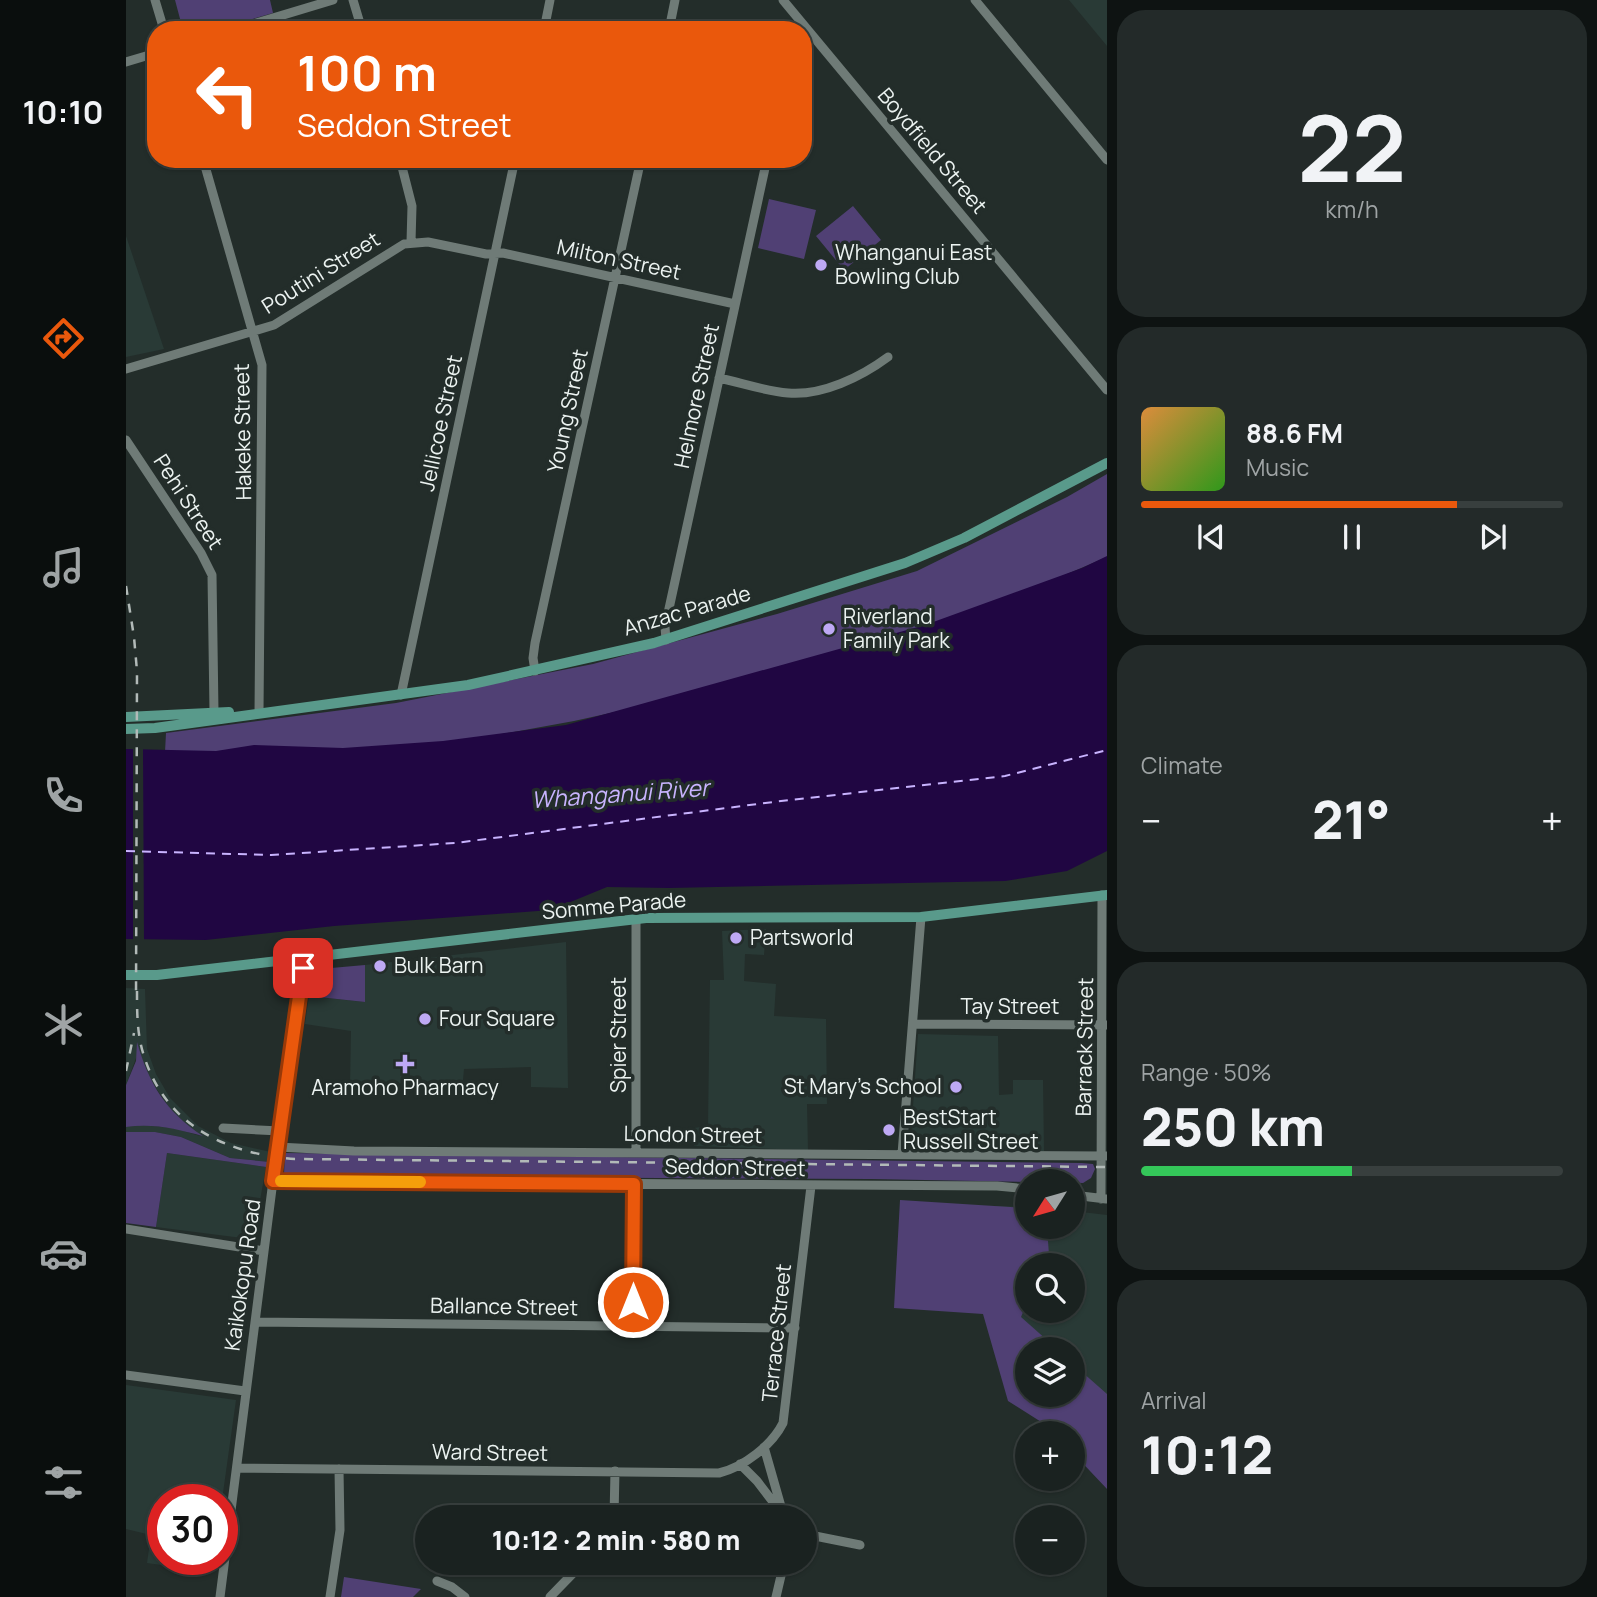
<!DOCTYPE html>
<meta charset="utf-8">
<style>
body{margin:0;font-family:Manrope,sans-serif;background:#232a29;color:#f1f3f6;height:100vh;display:flex;flex-direction:column;font-size:26px;white-space:nowrap}
*{box-sizing:border-box;margin:0}
p{font-size:23px;color:#9fa4a5}
.icon{flex:none;width:38px;height:38px;fill:none;stroke:currentColor;stroke-width:2;stroke-linecap:round;stroke-linejoin:round}
.map{position:relative;flex:1;overflow:hidden}
.details{display:flex;flex-direction:column;gap:10px;padding:10px;background:#0e1312;width:490px}
.details>*{flex:none}
.guide{position:absolute;left:21px;top:21px;width:665px;height:147px;border-radius:28px;box-shadow:0 2px 5px #0004,0 0 0 2px #383f3e;background:#ea580c;color:#fff;overflow:hidden}
.needle{width:46px;rotate:233deg}
.controls{position:absolute;left:889px;top:1169px;display:grid;gap:14px}
.controls a{display:grid;place-items:center;width:70px;height:70px;border-radius:50%;background:#1a2220;box-shadow:0 2px 5px #0004,0 0 0 2px #383f3e;font-size:35px}
.speed{position:absolute;left:21px;top:1484px;display:flex;gap:14px;font-size:35px;font-weight:700;text-align:center}
.speed>*{display:grid;place-content:center;width:91px;height:91px;border-radius:50%;background:#1a2220;box-shadow:0 2px 5px #0004,0 0 0 2px #383f3e;line-height:1}
.speed .limit{border:10px solid #d22;background:#fff;color:#111}
.pin{position:absolute;display:grid;place-items:center;width:60px;height:60px;color:#fff;margin:-30px;border-radius:14px;box-shadow:0 4px 10px #0006}
.me{position:absolute;width:77px;margin:-38px;rotate:0deg;stroke-linejoin:round;filter:drop-shadow(0 0 5px #0008)}
.turn{display:flex;align-items:center;gap:24px;height:147px;padding:0 35px;font-size:32px}
.turn .icon{width:91px;height:91px;stroke-width:2.5}
.turn b{display:block;font-size:49px;line-height:60px}
.big{font-size:52px;font-weight:800;line-height:1.1}
.details .widget{flex:1;display:flex;flex-direction:column;justify-content:center;gap:10px;min-width:0;padding:0 24px;border-radius:28px;background:#232a29}
.details .dial{align-items:center;gap:0}
.dial b{font-size:91px;line-height:1}
.song{display:flex;align-items:center;gap:21px}
.cover{width:84px;height:84px;border-radius:10px;background:linear-gradient(135deg,hsl(30 70% 55%),hsl(110 70% 35%))}
.played{height:7px;border-radius:4px;background:linear-gradient(90deg,#ea580c 75%,#383f3e 75%)}
.keys{display:flex;justify-content:space-around;direction:ltr}
.heat{display:flex;justify-content:space-between;align-items:center;font-size:38px;direction:ltr}
.charge{height:10px;border-radius:5px;background:linear-gradient(90deg,#34c759 50%,#383f3e 0)}
.trip{position:absolute;left:289px;top:1505px;width:402px;height:70px;border-radius:35px;background:#1a2220;box-shadow:0 2px 5px #0004,0 0 0 2px #383f3e;font-weight:800;line-height:70px;text-align:center}
main{display:flex;flex:1;min-height:0}
.dock{display:flex;flex-direction:column;width:126px;justify-content:space-around;align-items:center;background:#0a0e0d;color:#9fa4a5}
.dock .icon{width:49px;height:49px}
.dock .current{color:#ea580c}
.dock b{font-size:32px;color:#f1f3f6}
.map>svg:first-child{display:block}
</style>
<main>
<nav class="dock">
<b>10:10</b>
<svg class="icon current" aria-label="directions" viewBox="0 0 24 24"><path d="M12 3l9 9-9 9-9-9zM9 14v-3h6M13 9l2 2-2 2"/></svg>
<svg class="icon" aria-label="music" viewBox="0 0 24 24"><path d="M9 18V5l10-2v13"/><circle cx="6" cy="18" r="3"/><circle cx="16" cy="16" r="3"/></svg>
<svg class="icon" aria-label="phone" viewBox="0 0 24 24"><path d="M5 4h4l2 5-3 2q2 4 5 5l2-3 5 2v4C11 20 4 13 5 4z"/></svg>
<svg class="icon" aria-label="climate" viewBox="0 0 24 24"><path d="M12 3v18M4 7l16 10M4 17L20 7"/></svg>
<svg class="icon" aria-label="car" viewBox="0 0 24 24"><path d="M5 17H2v-5l4-1 3-4h7l3 4 3 1v5h-3M9 17h6M6 11h13"/><circle cx="7" cy="17" r="2"/><circle cx="17" cy="17" r="2"/></svg>
<svg class="icon" aria-label="filters" viewBox="0 0 24 24"><path d="M4 7h16M4 17h16"/><circle cx="9" cy="7" r="2"/><circle cx="15" cy="17" r="2"/></svg>
</nav>
<div class="map">
<svg width="981" height="1597" viewBox="0 0 981 1597">
<rect width="100%" height="100%" fill="#232d2a"/>
<path fill="#293a36" fill-rule="evenodd" d="M 943,0 L 981,0 L 981,46 Z
M 0,236 L 38,349 L 0,357 Z
M 640,929 L 638,955 L 619,954 L 618,981 L 650,984 L 648,1016 L 700,1019 L 701,1104 L 681,1104 L 682,1150 L 568,1146 L 568,1128 L 582,1126 L 584,980 L 598,980 L 596,931 Z
M 440,942 L 442,1088 L 405,1087 L 405,1067 L 338,1069 L 337,1080 L 224,1086 L 225,1031 L 179,1024 L 183,996 L 238,1002 L 239,965 Z
M 0,988 L 19,989 L 21,1049 L 30,1074 L 44,1098 L 72,1126 L 105,1143 L 145,1152 L 144,1162 L 104,1158 L 55,1137 L 29,1132 L 0,1132 L 0,1127 L 15,1125 L 47,1128 L 74,1136 L 56,1123 L 42,1106 L 20,1073 L 13,1050 L 0,1085 Z
M 792,1034 L 872,1036 L 873,1095 L 887,1094 L 887,1080 L 917,1080 L 918,1151 L 784,1150 Z
M 41,1153 L 140,1167 L 128,1234 L 124,1239 L 30,1227 Z
M 870,1206 L 901,1207 L 901,1227 L 947,1227 L 947,1211 L 981,1215 L 981,1411 L 947,1377 L 947,1349 L 918,1349 L 864,1314 ZM 901,1265 L 947,1265 L 947,1311 L 901,1311 Z
M 0,1385 L 110,1400 L 96,1500 L 37,1500 L 37,1559 L 87,1559 L 86,1572 L 21,1563 L 25,1535 L 0,1529 Z"/>
<path fill="#504074" d="M 49,0 L 144,0 L 147,13 L 88,30 L 57,30 Z
M 643,199 L 690,210 L 678,259 L 632,248 Z
M 727,206 L 755,240 L 718,270 L 690,236 Z
M 981,474 L 981,557 L 878,601 L 593,689 L 448,721 L 293,749 L 158,754 L 39,752 L 40,733 L 270,703 L 467,664 L 651,614 L 791,571 L 941,497 Z
M 239,965 L 239,1002 L 183,996 L 188,976 L 194,969 Z
M 11,1042 C 23,1084 40,1112 77,1136 C 51,1129 27,1123 0,1127 L 0,1085 L 10,1061 Z
M 0,1132 L 29,1132 L 55,1137 L 104,1158 L 144,1162 L 140,1167 L 41,1153 L 30,1227 L 0,1223 Z
M 159,1153 L 956,1163 L 967,1164 L 969,1169 L 965,1178 L 957,1183 L 745,1179 L 162,1176 L 158,1174 Z
M 774,1200 L 901,1208 L 901,1227 L 921,1227 L 923,1255 L 919,1265 L 901,1265 L 901,1303 L 895,1317 L 931,1349 L 901,1349 L 901,1395 L 947,1395 L 947,1364 L 981,1394 L 981,1489 L 947,1453 L 947,1433 L 928,1433 L 920,1425 L 882,1401 L 857,1314 L 768,1308 Z
M 218,1577 L 295,1589 L 287,1597 L 215,1597 Z"/>
<path fill="#200642" d="M 981,556 L 981,851 L 941,871 L 879,881 L 543,888 L 481,887 L 425,910 L 208,926 L 80,940 L 0,939 L 0,749 L 90,751 L 128,745 L 217,748 L 317,741 L 440,725 L 799,625 L 956,568 Z"/>
<path fill="#232d2a" d="M 7,746 L 17,746 L 18,943 L 7,943 Z"/>
<g fill="none" stroke-linecap="round" stroke-linejoin="round">
<path stroke="#c8b3fe" stroke-width="2" stroke-dasharray="9 7" stroke-linecap="butt" d="M 0,851 L 145,855 L 329,843 L 655,801 L 879,776 L 981,750"/>
<path stroke="#6f7b77" stroke-width="9" d="M 29,0 L 38,30
M 227,0 L 236,30
M 657,0 L 981,390
M 849,0 L 981,160
M 107,30 L 207,0
M 418,30 L 424,0
M 543,30 L 549,0
M 0,62 L 30,53
M 77,159 L 136,365 L 133,712
M 274,159 L 286,206 L 285,242
M 0,369 L 148,325 L 278,244 L 302,242 L 360,254 L 377,253 L 609,304
M 593,378 C 616,383 639,391 662,393 C 696,396 735,377 762,357
M 0,440 L 75,553 L 86,575 L 88,712
M 540,640 L 539,627 L 641,159
M 409,671 L 407,658 L 409,643 L 515,159
M 275,695 L 389,159
M 510,919 L 510,1152
M 787,1024 L 981,1025
M 97,1128 L 154,1131
M 152,1147 L 228,1151 L 981,1156
M 776,1154 L 795,917
M 147,1181 L 871,1186 L 901,1189
M 947,1195 L 980,1199
M 975,1199 L 976,895
M 0,1229 L 138,1251
M 129,1322 L 669,1328
M 507,1326 L 508,1184
M 0,1375 L 119,1391
M 638,1447 L 658,1517
M 614,1464 L 631,1481 L 654,1511
M 112,1468 L 593,1473 C 618,1467 646,1445 657,1423 L 685,1186
M 488,1517 L 489,1471
M 679,1534 L 734,1545
M 311,1581 L 326,1587 L 339,1597
M 94,1597 L 162,1063 L 173,1008 L 177,958
M 204,1597 L 214,1530 L 213,1469
M 424,1597 L 457,1563
M 650,1597 L 658,1563"/>
<path stroke="#599a8b" stroke-width="10" d="M 0,717 L 103,712
M 0,729 L 29,728 L 342,685 L 528,643 L 779,563 L 838,538 L 981,463
M 0,975 L 31,975 L 520,918 L 795,917 L 981,895"/>
<path stroke="#b2bab8" stroke-width="2.5" stroke-dasharray="9 9" stroke-linecap="butt" d="M 0,586 L 8,637 L 11,671 L 10,999
M 11,991 C 11,1013 11,1035 18,1056 C 40,1126 101,1154 169,1159 L 981,1167
M 0,1071 L 8,1033"/>
</g>
<g fill="none" stroke-linecap="round" stroke-linejoin="round">
<defs>
<path id="route" d="M 177,968 L 147,1181 L 508,1184 L 507,1302"/>
</defs>
<use href="#route" stroke="#983908" stroke-width="18"/>
<use href="#route" stroke="#ea580c" stroke-width="12"/>
<path stroke="#f59e0b" stroke-width="12" d="M 155,1181 L 294,1182"/>
</g>
<g fill="#bea9f4" stroke="#232d2a" stroke-width="2.5">
<circle cx="695" cy="265" r="7"/>
<circle cx="703" cy="629" r="7"/>
<circle cx="610" cy="938" r="7"/>
<circle cx="254" cy="966" r="7"/>
<circle cx="299" cy="1019" r="7"/>
<path d="M275.5 1053.5h7v7h7v7h-7v7h-7v-7h-7v-7h7z"/>
<circle cx="830" cy="1087" r="7"/>
<circle cx="763" cy="1130" r="7"/>
</g>
<g text-anchor="middle" stroke-width="7" stroke-linejoin="round" paint-order="stroke">
<g font-size="21" fill="#ecf3f1" stroke="#232d2a">
<text transform="translate(806 151) rotate(50)" y="7">Boydfield Street</text>
<text transform="translate(493 260) rotate(12)" y="7">Milton Street</text>
<text transform="translate(195 273) rotate(-32)" y="7">Poutini Street</text>
<text transform="translate(571 396) rotate(-78)" y="7">Helmore Street</text>
<text transform="translate(442 411) rotate(-78)" y="7">Young Street</text>
<text transform="translate(315 423) rotate(-78)" y="7">Jellicoe Street</text>
<text transform="translate(117 432) rotate(-91)" y="7">Hakeke Street</text>
<text transform="translate(62 502) rotate(57)" y="7">Pehi Street</text>
<text transform="translate(561 611) rotate(-16)" y="7">Anzac Parade</text>
<text transform="translate(488 906) rotate(-5)" y="7">Somme Parade</text>
<text x="884" y="1014">Tay Street</text>
<text transform="translate(493 1035) rotate(-90)" y="7">Spier Street</text>
<text transform="translate(959 1047) rotate(-89)" y="7">Barrack Street</text>
<text transform="translate(567 1135) rotate(1)" y="7">London Street</text>
<text transform="translate(609 1168) rotate(1)" y="7">Seddon Street</text>
<text transform="translate(117 1275) rotate(-82)" y="7">Kaikokopu Road</text>
<text transform="translate(378 1307) rotate(1)" y="7">Ballance Street</text>
<text transform="translate(651 1333) rotate(-84)" y="7">Terrace Street</text>
<text transform="translate(364 1453) rotate(1)" y="7">Ward Street</text>
</g>
<g font-size="21" fill="#ecf3f1" stroke="#232d2a" text-anchor="start">
<text x="709" y="260">Whanganui East<tspan x="709" dy="24">Bowling Club</tspan></text>
<text x="717" y="624">Riverland<tspan x="717" dy="24">Family Park</tspan></text>
<text x="624" y="945">Partsworld</text>
<text x="268" y="973">Bulk Barn</text>
<text x="313" y="1026">Four Square</text>
<text x="816" y="1094" text-anchor="end">St Mary's School</text>
<text x="279" y="1095" text-anchor="middle">Aramoho Pharmacy</text>
<text x="777" y="1125">BestStart<tspan x="777" dy="24">Russell Street</tspan></text>
</g>
<g font-size="23" font-style="italic" fill="#c8b3fe" stroke="#232d2a">
<text transform="translate(494 794) rotate(-4)" y="8">Whanganui River</text>
</g>
</g>
</svg>
<div class="controls">
<a><svg class="needle" viewBox="-14 -14 28 28"><path d="M0-13l5 13h-10z" fill="#e53935"/><path d="M0 13l5-13h-10z" fill="#9fa4a5"/></svg></a>
<a><svg class="icon" aria-label="search" viewBox="0 0 24 24"><circle cx="10" cy="10" r="6"/><path d="M15 15l6 6"/></svg></a>
<a><svg class="icon" aria-label="layers" viewBox="0 0 24 24"><path d="M12 4l9 5-9 5-9-5zM3 14l9 5 9-5"/></svg></a>
<a>+</a>
<a>−</a>
</div>
<div class="speed"><div class="limit">30</div></div>
<div class="pin" style="left:177px;top:968px;background:#d93025"><svg class="icon" aria-label="arrive" viewBox="0 0 24 24"><path d="M6 21V4h12l-3 4 3 4H6"/></svg></div>
<svg class="me" style="left:507px;top:1302px" viewBox="-20 -20 40 40"><circle r="17" fill="#ea580c" stroke="#fff" stroke-width="3"/><path d="M0-11L8 9 0 5-8 9z" fill="#fff"/></svg>
<div class="trip">10:12 · 2 min · 580 m</div>
<div class="guide">
<div class="turn"><svg class="icon" aria-label="left" viewBox="0 0 24 24"><path d="M17 20v-9H6M10 6l-5 5 5 5"/></svg><div><b>100 m</b>Seddon Street</div></div>
</div>
</div>
<section class="details">
<div class="widget dial"><b>22</b><p>km/h</p></div>
<div class="widget">
<div class="song"><i class="cover"></i><div><b>88.6 FM</b><p>Music</p></div></div>
<div class="played"></div>
<div class="keys"><svg class="icon" aria-label="previous" viewBox="0 0 24 24"><path d="M18 5L8 12l10 7zM5 5v14"/></svg><svg class="icon" aria-label="pause" viewBox="0 0 24 24"><path d="M8 5v14M16 5v14"/></svg><svg class="icon" aria-label="next" viewBox="0 0 24 24"><path d="M6 5l10 7-10 7zM19 5v14"/></svg></div>
</div>
<div class="widget"><p>Climate</p>
<div class="heat"><a>−</a><b class="big">21°</b><a>+</a></div>
</div>
<div class="widget"><p>Range · 50%</p><b class="big">250 km</b><div class="charge"></div></div>
<div class="widget"><p>Arrival</p><b class="big">10:12</b></div>
</section>
</main>
